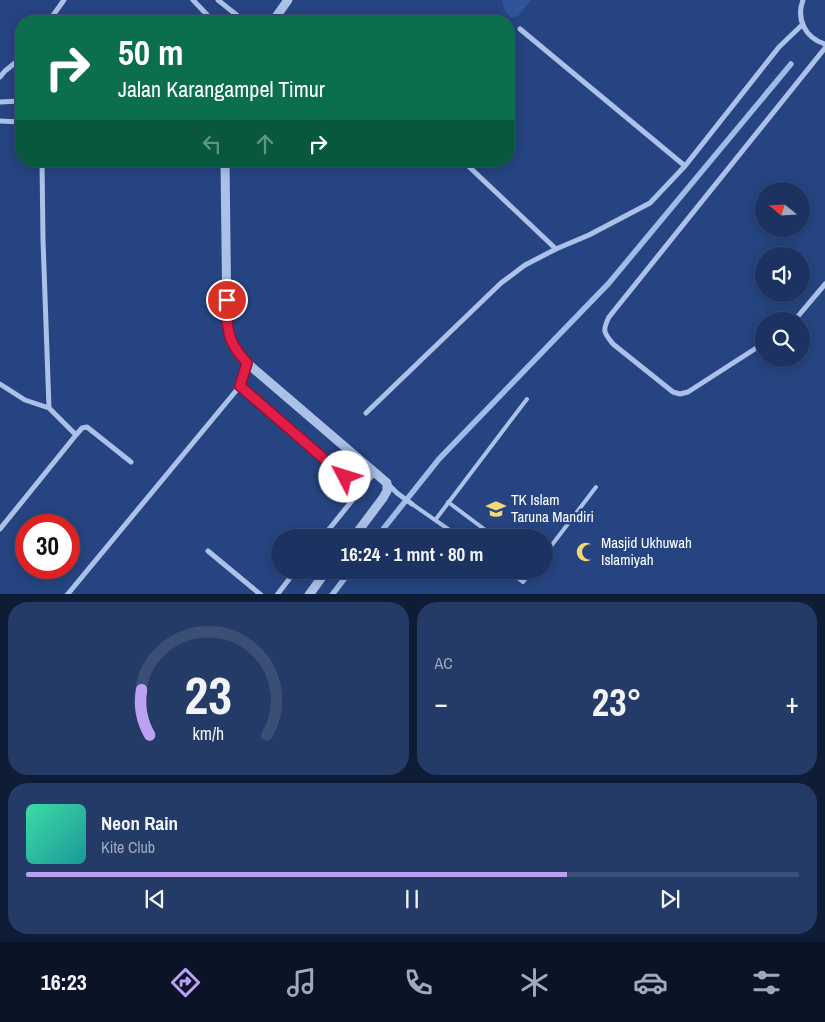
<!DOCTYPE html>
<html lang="id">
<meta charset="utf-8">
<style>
body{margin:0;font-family:"Archivo Narrow",sans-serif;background:#253b67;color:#f1f3f6;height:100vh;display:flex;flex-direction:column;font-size:19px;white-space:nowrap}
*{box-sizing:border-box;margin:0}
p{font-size:16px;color:#a0aabd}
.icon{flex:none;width:28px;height:28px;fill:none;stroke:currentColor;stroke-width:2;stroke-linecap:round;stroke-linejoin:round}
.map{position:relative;height:594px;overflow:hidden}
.sheet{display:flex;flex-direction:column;gap:8px;padding:8px;background:#0f1c35;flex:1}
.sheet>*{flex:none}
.hud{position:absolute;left:15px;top:15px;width:500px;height:152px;border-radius:20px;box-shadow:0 2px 12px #0003,0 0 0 1px #3a4e76;background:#0b6e4f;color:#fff;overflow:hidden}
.needle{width:32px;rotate:288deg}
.fabs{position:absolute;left:755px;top:182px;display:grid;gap:10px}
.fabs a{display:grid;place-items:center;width:55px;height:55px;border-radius:50%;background:#1c3361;box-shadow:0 2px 12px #0003,0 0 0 1px #3a4e76;font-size:25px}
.speed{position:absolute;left:15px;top:514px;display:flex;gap:10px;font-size:25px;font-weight:700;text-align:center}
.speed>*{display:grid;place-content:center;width:65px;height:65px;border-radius:50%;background:#1c3361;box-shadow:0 2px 12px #0003,0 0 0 1px #3a4e76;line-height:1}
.speed .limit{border:8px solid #d22;background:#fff;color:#111}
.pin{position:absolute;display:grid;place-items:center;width:42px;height:42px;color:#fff;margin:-21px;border:2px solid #fff;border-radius:50%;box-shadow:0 1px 5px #0007}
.me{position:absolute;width:55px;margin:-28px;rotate:310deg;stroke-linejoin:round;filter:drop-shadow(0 0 4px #0008)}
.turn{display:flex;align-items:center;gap:18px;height:105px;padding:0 20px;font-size:22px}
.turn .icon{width:65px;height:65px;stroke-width:2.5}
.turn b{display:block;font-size:35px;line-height:42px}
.lanes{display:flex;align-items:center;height:48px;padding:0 20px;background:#0003;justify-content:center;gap:25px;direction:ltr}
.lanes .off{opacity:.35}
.big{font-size:38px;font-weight:700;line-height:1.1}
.sheet .card{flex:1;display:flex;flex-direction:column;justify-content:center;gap:8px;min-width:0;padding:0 18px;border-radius:20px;background:#253b67}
.sheet .dial{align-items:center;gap:0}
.dial svg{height:130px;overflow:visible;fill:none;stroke:#3a4e76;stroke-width:7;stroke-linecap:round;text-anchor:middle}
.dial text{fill:#f1f3f6;stroke:none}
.song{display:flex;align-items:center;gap:15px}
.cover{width:60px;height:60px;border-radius:8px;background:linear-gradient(135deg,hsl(160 70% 55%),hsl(180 70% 35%))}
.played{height:5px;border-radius:2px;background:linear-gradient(90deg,#bca0f2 70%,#3a4e76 70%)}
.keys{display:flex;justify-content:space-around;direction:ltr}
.heat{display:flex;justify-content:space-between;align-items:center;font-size:28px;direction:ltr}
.sheet .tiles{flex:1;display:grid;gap:8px;grid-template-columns:1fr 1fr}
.card:last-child{grid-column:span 2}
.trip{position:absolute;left:271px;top:529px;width:282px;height:50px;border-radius:25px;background:#1c3361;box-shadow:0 2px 12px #0003,0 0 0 1px #3a4e76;font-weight:700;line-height:50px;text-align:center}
.menu{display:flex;height:80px;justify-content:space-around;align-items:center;background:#0b1427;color:#a0aabd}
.menu .icon{width:35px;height:35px}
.menu .selected{color:#bca0f2}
.menu b{font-size:22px;color:#f1f3f6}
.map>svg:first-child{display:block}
</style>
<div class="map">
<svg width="825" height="595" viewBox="0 0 825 595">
<rect width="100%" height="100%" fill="#254481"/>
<path fill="#2f5499" d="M 502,0 L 531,0 L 518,16 L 511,18 L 505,11 Z"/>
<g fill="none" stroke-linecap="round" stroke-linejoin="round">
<path stroke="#a0bbe7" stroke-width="5.5" d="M 376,538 L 439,459 L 609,283 L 791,64
M 332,595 L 351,570"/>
<path stroke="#acc1e7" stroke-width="4" d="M 448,502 L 496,538
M 412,504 L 461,538
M 436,519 L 527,399
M 545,554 L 596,487
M 507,570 L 523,582 L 532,570"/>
<path stroke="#acc1e7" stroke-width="5" d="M 193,0 L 213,21
M 218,0 L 244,21
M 803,0 C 796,19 805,38 825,44
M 49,21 L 64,0
M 520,29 L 685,166
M 0,77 L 5,71 L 21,58
M 0,102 L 21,101
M 0,121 L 21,122
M 463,161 L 556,249
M 794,321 L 825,284
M 764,343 L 688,392 L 680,394 L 673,392 L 613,344 C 604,333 602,331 609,317 L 825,48
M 0,384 L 25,400 L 49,408
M 240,386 L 361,490
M 366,413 L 501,283 L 525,265 L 556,249 L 589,235 L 650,203 L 685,166 L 779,47 L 802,25
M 76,435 L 82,428 L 87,427 L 131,462
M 388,484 L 397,493 L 412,504
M 0,529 L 76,435 L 49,408 L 43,240 L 42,161
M 322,538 L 375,472
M 208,551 L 261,595
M 67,595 L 240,386 L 247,363
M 277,595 L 296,570"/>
<path stroke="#acc1e7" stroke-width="9" d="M 273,21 L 288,0
M 225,161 L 227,326 L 233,345 L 247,363 L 387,483 L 387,491 L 383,498 L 353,538
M 309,595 L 327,570"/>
</g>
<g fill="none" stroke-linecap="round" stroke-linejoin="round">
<defs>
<path id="route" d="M 227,300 C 227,316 226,334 235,347 C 238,353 243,358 247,363 L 240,386 L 345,477"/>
</defs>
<use href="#route" stroke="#92132f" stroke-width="12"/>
<use href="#route" stroke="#e11d48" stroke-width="9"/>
</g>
<defs>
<symbol id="school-bare" viewBox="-9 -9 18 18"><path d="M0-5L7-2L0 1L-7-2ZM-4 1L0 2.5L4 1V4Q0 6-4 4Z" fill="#f1d870" stroke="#254481" stroke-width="2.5" paint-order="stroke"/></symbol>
<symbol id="mosque-bare" viewBox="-9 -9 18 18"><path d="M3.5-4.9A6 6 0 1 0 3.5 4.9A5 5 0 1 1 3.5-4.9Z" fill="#f1d870" stroke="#254481" stroke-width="2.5" paint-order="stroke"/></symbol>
</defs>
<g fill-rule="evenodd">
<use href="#school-bare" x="482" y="495" width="28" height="28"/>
<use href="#mosque-bare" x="572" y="538" width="28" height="28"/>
</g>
<g text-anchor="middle" stroke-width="5" stroke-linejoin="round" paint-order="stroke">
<g font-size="15" fill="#fff" stroke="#254481" text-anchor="start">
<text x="511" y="505">TK Islam<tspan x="511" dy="17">Taruna Mandiri</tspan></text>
<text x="601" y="548">Masjid Ukhuwah<tspan x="601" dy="17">Islamiyah</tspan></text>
</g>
</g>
</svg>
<div class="fabs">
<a><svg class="needle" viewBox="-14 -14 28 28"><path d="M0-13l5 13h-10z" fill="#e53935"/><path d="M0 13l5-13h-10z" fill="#a0aabd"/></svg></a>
<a><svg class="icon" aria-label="sound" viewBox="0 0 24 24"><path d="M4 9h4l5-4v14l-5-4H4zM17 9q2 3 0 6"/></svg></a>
<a><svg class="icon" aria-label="search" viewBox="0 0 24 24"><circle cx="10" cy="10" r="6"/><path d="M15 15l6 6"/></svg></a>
</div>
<div class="speed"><div class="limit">30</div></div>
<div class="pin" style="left:227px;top:300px;background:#d93025"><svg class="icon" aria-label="arrive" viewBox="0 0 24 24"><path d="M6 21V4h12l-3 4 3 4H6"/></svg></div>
<svg class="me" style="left:345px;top:477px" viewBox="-20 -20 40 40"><circle r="19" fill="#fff"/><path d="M0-13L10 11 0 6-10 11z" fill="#e11d48"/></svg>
<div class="trip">16:24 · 1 mnt · 80 m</div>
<div class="hud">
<div class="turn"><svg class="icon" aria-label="right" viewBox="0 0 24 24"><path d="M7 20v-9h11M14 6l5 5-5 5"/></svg><div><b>50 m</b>Jalan Karangampel Timur</div></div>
<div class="lanes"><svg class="icon off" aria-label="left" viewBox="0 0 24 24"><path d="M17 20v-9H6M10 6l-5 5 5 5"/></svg><svg class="icon off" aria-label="ahead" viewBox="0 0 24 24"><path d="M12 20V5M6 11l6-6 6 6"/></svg><svg class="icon" aria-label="right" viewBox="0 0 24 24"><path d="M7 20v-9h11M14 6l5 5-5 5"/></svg></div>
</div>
</div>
<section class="sheet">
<div class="tiles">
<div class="card dial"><svg viewBox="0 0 100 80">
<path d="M14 69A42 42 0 1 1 86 69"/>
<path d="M14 69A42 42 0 0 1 9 41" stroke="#bca0f2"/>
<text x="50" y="56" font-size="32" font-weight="700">23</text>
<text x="50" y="72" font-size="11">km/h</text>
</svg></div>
<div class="card"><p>AC</p>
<div class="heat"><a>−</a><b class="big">23°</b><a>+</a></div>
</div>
<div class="card">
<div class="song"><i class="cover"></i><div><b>Neon Rain</b><p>Kite Club</p></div></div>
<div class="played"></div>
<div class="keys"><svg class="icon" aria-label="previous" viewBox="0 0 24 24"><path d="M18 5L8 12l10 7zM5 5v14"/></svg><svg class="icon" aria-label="pause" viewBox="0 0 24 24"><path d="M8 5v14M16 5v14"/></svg><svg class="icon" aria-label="next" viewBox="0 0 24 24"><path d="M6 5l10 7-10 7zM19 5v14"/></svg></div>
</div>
</div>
</section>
<nav class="menu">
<b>16:23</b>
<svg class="icon selected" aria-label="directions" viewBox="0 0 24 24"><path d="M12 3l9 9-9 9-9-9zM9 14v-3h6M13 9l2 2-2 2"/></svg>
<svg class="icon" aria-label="music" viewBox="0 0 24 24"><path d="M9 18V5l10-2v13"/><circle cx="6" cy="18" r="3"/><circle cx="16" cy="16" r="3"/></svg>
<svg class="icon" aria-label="phone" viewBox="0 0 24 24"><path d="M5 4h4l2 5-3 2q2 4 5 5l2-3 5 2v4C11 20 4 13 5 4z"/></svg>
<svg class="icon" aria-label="climate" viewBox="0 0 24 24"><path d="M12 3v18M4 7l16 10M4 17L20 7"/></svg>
<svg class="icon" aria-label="car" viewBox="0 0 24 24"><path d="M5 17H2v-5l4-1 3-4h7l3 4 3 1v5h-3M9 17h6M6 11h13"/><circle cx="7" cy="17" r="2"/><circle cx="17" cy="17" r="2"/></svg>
<svg class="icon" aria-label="filters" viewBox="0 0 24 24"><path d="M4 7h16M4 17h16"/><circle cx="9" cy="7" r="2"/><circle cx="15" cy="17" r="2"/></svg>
</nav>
